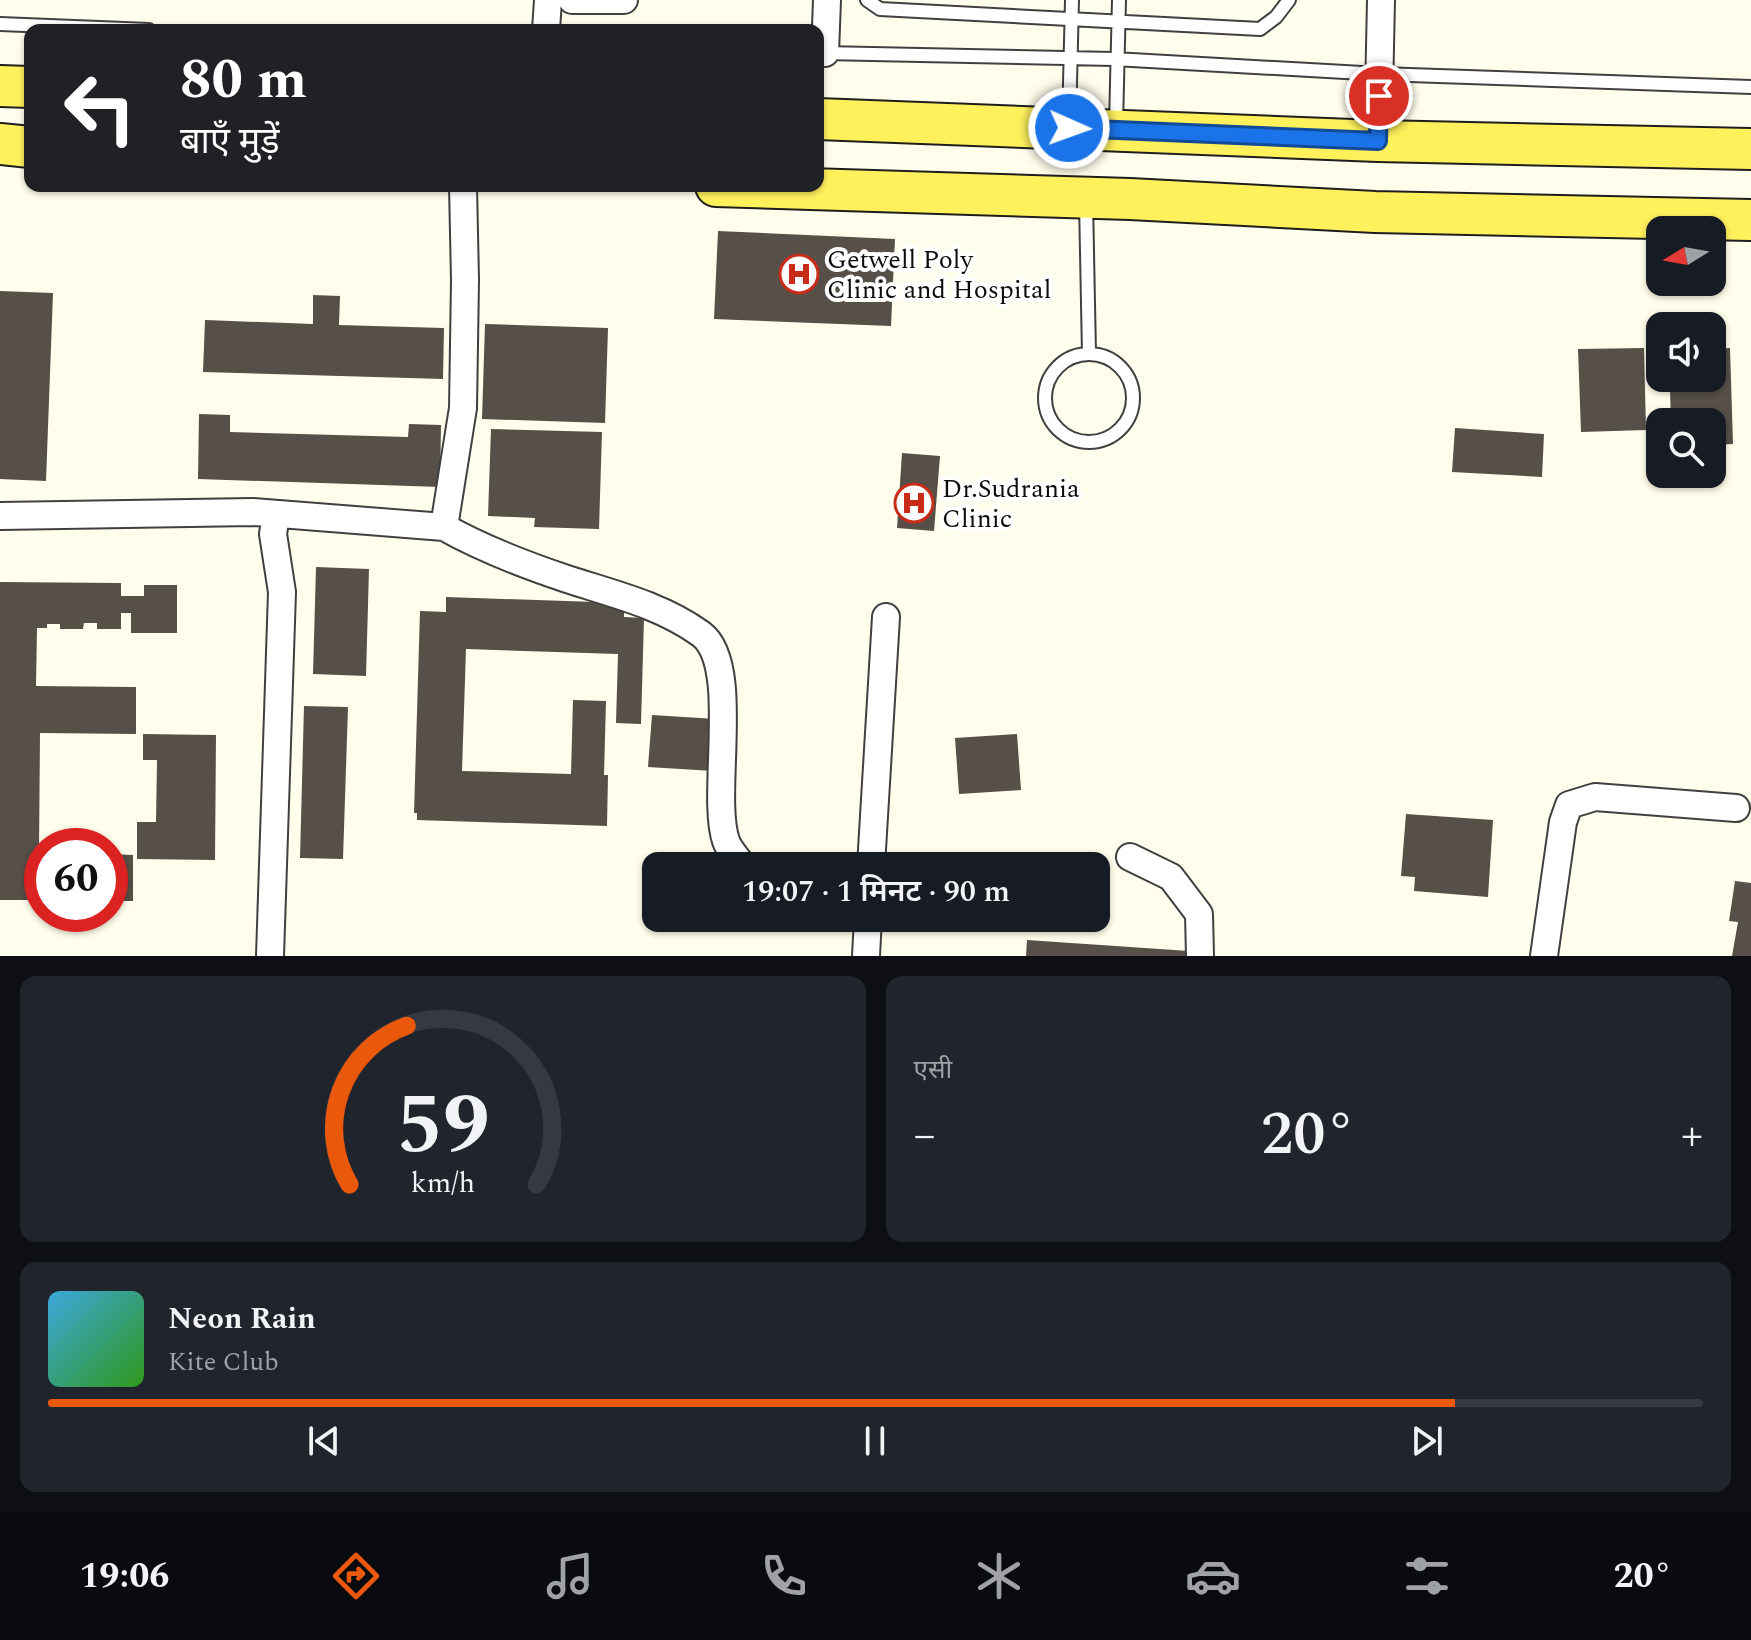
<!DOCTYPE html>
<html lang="hi">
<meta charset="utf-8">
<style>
body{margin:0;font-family:Spectral,"Noto Sans Devanagari",serif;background:#20242c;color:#f1f3f6;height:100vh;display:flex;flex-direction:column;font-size:30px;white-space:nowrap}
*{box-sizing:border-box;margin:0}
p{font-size:26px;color:#9ea1a6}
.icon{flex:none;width:44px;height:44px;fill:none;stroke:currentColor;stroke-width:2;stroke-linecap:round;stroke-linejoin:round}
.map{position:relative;height:956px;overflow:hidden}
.drawer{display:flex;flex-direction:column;gap:20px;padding:20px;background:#0d0f14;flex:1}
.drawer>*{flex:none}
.banner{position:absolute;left:24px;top:24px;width:800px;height:168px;border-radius:16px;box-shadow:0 2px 6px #0004;background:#202124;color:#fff;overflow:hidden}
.needle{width:52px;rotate:259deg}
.fabs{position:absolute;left:1646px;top:216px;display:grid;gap:16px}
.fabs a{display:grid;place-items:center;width:80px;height:80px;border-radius:16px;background:#171b24;box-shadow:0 2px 6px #0004;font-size:40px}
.speed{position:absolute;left:24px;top:828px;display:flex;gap:16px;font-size:40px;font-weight:700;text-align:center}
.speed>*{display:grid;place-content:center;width:104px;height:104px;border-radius:50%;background:#171b24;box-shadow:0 2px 6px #0004;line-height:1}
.speed .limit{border:12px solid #d22;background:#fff;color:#111}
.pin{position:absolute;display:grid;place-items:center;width:68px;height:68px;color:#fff;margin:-34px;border:4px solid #fff;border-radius:50%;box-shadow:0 2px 8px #0007}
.me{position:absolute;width:88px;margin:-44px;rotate:92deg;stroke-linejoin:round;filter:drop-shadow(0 0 6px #0008)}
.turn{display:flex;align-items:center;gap:28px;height:168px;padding:0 24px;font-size:36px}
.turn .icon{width:104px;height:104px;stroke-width:2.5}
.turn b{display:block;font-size:56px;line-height:68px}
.big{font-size:60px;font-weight:600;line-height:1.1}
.drawer .tile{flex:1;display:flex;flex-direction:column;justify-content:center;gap:12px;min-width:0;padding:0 28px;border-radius:16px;background:#20242c}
.drawer .dial{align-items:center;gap:0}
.dial svg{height:208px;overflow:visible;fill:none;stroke:#363941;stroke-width:7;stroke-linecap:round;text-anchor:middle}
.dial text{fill:#f1f3f6;stroke:none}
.song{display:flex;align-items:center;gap:24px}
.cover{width:96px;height:96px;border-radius:12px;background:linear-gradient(135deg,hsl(200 70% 55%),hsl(110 70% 35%))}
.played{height:8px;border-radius:4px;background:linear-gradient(90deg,#ea580c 85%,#363941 85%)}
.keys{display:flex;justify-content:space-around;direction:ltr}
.heat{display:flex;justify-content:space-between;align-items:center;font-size:44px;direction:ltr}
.drawer .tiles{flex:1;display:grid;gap:20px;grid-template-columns:1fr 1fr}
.tile:last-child{grid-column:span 2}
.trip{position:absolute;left:642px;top:852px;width:468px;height:80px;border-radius:16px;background:#171b24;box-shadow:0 2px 6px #0004;font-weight:600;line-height:80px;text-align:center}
.menu{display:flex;height:128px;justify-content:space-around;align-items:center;background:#090b0e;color:#9ea1a6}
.menu .icon{width:56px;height:56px}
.menu .selected{color:#ea580c}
.menu b{font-size:36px;color:#f1f3f6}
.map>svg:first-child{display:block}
</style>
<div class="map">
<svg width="1751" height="956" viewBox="0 0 1751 956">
<rect width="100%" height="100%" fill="#fffeec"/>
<path fill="#565048" d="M 718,231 L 895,239 L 891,326 L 714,319 Z
M 0,291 L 53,293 L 46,481 L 0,479 Z
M 313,295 L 340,296 L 339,325 L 444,328 L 443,379 L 203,372 L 205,320 L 313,324 Z
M 485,324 L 608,328 L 605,423 L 482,419 Z
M 1644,348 L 1646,430 L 1581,432 L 1578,349 Z
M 1730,348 L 1733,444 L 1712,445 L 1712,422 L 1671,422 L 1670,391 L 1666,391 L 1666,378 L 1712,378 L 1712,349 Z
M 199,414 L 230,415 L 230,432 L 408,437 L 409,424 L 441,425 L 440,487 L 198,479 Z
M 1455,428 L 1544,434 L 1542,477 L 1452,472 Z
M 491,429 L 602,432 L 599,529 L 534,527 L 535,518 L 488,516 Z
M 902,453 L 940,456 L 934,531 L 897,528 Z
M 316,567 L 369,569 L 366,676 L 313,674 Z
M 0,582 L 121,583 L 121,596 L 144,596 L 144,585 L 177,585 L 177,633 L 131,633 L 131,613 L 121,613 L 121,629 L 97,629 L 97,623 L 84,623 L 83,629 L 60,629 L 60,624 L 47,624 L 47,628 L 37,628 L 36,686 L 136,687 L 136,734 L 40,733 L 39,853 L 42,853 L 42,900 L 0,900 Z
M 446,597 L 624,603 L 624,617 L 644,618 L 641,724 L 616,723 L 618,654 L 466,649 L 462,771 L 571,774 L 573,700 L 606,701 L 604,775 L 608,775 L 607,826 L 417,820 L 417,813 L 414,813 L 420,611 L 446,612 Z
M 304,706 L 348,707 L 343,859 L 300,858 Z
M 652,715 L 716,719 L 713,771 L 648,767 Z
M 143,734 L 216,735 L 215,860 L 137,859 L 137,822 L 156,822 L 157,760 L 143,760 Z
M 1017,734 L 1021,790 L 959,794 L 955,738 Z
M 1406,814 L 1493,820 L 1488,897 L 1414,891 L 1415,877 L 1401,876 Z
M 110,854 L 133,855 L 133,901 L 110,901 Z
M 1735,881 L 1751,883 L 1751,956 L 1732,956 L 1738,922 L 1729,921 Z
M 1027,940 L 1189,951 L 1189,956 L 1026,956 Z"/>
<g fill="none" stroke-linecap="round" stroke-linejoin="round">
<defs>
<path id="service" d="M 867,0 L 880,9 L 1260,29 L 1276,17 L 1289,0
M 0,24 L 149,30
M 823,53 L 1114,59 L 1380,74 L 1751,87
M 1069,125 L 1072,0
M 1116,125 L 1119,0
M 1086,201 L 1089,354
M1045 398a44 44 0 1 1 88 0a44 44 0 1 1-88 0Z"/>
<path id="minor" d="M 572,0 L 624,0
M 546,30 L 548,0
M 825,53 L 827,0
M 1378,141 L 1381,0
M 0,516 L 253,512 L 444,527 L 463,408 L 465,280 L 463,186
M 444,527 C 483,549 525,565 567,579 C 613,594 661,605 701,634 C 742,664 710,795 726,841 C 729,850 738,859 743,866
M 1130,857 L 1171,877 L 1199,914 L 1200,956
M 871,866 L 886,617
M 270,956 L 282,592 L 273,534 L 276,514
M 866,956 L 868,918
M 1544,956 L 1563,822 L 1569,805 L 1595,797 L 1736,808"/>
<path id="primary" d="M 0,86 L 30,87
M 818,119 L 1378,141 L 1751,149
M 0,144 L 30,147
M 716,186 L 1130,199 L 1375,212 L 1751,220"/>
</defs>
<use href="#service" stroke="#404040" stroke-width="16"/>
<use href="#minor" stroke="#404040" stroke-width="30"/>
<use href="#primary" stroke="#1e1e1e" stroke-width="44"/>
<use href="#service" stroke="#fff" stroke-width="12"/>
<use href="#minor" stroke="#fff" stroke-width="26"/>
<use href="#primary" stroke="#fff15c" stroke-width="40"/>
</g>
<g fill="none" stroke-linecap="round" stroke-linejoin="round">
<defs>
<path id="route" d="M 1069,128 L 1378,141 L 1379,96"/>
</defs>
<use href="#route" stroke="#114b97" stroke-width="20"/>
<use href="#route" stroke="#1a73e8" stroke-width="14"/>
</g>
<defs>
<symbol id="hospital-ring" viewBox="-11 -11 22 22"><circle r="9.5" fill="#fff" stroke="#c82c19" stroke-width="1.5"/><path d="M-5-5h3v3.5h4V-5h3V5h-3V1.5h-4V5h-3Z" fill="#c82c19"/></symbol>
</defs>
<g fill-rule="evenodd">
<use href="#hospital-ring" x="777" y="252" width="44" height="44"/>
<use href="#hospital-ring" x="892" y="481" width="44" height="44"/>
</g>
<g text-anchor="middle" stroke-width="8" stroke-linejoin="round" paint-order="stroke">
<g font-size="26" fill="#0d0d0d" stroke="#fff" text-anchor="start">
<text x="827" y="268">Getwell Poly<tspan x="827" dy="30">Clinic and Hospital</tspan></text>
<text x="942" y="497">Dr.Sudrania<tspan x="942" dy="30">Clinic</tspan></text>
</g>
</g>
</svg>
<div class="fabs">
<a><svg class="needle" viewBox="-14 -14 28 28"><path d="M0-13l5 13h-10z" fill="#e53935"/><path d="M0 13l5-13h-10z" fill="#9ea1a6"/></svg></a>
<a><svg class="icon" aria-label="sound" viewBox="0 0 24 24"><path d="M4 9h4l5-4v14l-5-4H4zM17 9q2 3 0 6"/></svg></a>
<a><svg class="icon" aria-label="search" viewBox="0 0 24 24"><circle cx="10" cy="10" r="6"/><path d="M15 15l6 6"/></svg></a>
</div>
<div class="speed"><div class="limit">60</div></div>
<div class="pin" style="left:1379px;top:96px;background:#d93025"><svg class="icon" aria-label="arrive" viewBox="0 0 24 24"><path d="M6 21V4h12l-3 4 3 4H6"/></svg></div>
<svg class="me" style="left:1069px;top:128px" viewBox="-20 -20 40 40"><circle r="17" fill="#1a73e8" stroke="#fff" stroke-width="3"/><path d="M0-11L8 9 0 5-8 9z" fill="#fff"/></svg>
<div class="trip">19:07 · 1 मिनट · 90 m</div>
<div class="banner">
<div class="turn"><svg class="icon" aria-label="left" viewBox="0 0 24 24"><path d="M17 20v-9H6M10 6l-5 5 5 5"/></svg><div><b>80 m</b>बाएँ मुड़ें</div></div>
</div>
</div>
<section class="drawer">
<div class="tiles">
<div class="tile dial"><svg viewBox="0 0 100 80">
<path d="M14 69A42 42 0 1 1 86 69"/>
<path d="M14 69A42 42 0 0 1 36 8" stroke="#ea580c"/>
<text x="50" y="56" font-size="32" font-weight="700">59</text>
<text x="50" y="72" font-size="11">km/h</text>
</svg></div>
<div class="tile"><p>एसी</p>
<div class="heat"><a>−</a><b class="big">20°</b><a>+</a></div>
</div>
<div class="tile">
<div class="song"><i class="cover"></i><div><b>Neon Rain</b><p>Kite Club</p></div></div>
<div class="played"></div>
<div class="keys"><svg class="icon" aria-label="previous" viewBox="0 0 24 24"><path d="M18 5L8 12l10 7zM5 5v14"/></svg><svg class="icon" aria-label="pause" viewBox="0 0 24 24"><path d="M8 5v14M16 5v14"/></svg><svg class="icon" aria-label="next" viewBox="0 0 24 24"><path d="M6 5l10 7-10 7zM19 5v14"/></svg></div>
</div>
</div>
</section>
<nav class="menu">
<b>19:06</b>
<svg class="icon selected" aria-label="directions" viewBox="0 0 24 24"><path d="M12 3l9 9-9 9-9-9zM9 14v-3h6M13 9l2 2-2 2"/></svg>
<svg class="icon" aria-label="music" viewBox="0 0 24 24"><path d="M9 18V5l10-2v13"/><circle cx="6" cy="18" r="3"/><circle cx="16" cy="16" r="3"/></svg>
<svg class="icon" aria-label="phone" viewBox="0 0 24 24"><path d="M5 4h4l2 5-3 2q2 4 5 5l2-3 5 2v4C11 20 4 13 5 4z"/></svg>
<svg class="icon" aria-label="climate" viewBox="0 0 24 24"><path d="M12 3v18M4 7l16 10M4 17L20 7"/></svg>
<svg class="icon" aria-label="car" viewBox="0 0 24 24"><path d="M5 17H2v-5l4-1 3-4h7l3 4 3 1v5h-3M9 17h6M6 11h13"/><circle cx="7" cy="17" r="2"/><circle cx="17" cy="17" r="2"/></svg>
<svg class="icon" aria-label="filters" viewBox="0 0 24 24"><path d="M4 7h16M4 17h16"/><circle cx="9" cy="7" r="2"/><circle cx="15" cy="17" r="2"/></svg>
<b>20°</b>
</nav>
